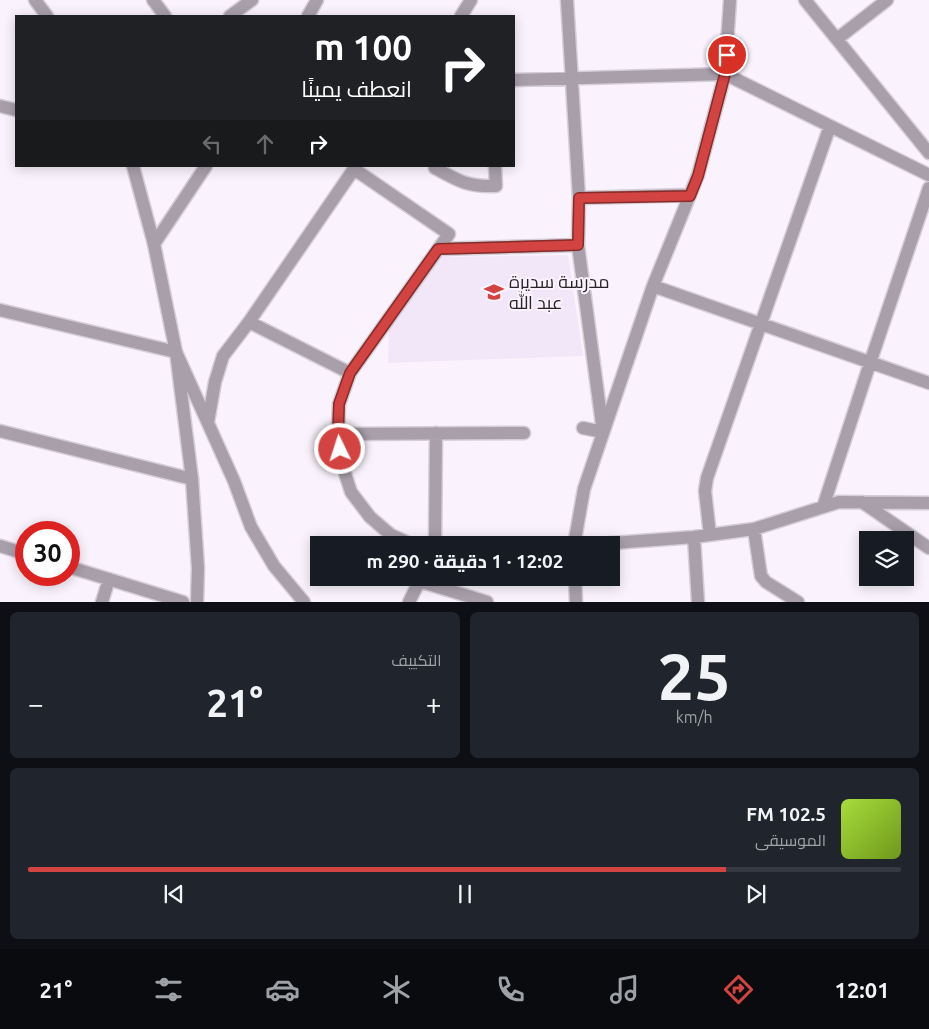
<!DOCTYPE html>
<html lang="ar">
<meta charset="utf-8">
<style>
body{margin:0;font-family:Ubuntu,Cairo,sans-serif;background:#20242c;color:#f1f3f6;direction:rtl;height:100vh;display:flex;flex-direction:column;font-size:19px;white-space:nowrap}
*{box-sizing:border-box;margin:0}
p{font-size:16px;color:#9ea1a6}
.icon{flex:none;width:28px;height:28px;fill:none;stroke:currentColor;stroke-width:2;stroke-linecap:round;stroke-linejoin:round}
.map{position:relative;height:602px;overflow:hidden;direction:ltr}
.panel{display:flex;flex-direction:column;gap:10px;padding:10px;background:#0d0f14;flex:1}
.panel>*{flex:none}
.guide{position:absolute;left:15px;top:15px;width:500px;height:152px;border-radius:0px;box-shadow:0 2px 12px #0003;direction:rtl;background:#202124;color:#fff;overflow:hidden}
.controls{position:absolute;left:859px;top:531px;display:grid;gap:10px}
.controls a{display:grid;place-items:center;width:55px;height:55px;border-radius:0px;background:#171b24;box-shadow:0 2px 12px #0003;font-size:25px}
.speed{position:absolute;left:15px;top:521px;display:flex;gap:10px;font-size:25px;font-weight:700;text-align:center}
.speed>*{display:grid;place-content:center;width:65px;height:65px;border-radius:50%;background:#171b24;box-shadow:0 2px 12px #0003;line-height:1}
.speed .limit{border:8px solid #d22;background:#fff;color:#111}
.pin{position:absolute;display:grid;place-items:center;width:42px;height:42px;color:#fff;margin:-21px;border:2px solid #fff;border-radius:50%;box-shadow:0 1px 5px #0007}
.me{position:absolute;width:55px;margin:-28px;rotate:356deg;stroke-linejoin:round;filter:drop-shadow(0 0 4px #0008)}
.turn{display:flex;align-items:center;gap:18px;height:105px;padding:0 20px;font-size:22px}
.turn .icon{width:65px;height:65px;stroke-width:2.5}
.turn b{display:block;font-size:35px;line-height:42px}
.lanes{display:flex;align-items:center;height:48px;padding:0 20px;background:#0003;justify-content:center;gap:25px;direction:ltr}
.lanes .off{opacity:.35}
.big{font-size:38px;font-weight:700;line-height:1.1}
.panel .widget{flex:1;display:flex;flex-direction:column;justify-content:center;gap:8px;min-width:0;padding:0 18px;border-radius:8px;background:#20242c}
.panel .dial{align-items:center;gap:0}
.dial b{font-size:65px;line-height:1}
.song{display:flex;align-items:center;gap:15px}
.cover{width:60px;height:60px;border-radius:8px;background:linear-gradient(135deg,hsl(80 70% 55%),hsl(80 70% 35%))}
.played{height:5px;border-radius:2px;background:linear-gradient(90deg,#d24341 80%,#363941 80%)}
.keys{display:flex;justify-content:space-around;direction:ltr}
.heat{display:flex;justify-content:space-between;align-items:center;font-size:28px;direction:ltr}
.panel .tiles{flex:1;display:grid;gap:10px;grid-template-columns:1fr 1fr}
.widget:last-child{grid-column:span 2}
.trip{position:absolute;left:310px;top:536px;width:310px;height:50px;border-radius:0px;background:#171b24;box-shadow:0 2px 12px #0003;font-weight:700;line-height:50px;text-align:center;direction:rtl}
.dock{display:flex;height:80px;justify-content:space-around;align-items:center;background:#090b0e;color:#9ea1a6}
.dock .icon{width:35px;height:35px}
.dock .current{color:#d24341}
.dock b{font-size:22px;color:#f1f3f6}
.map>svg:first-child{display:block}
</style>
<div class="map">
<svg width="929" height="602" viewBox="0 0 929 602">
<rect width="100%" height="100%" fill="#faf3fd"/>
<path fill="#f2e7f8" d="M 568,255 L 583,356 L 388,363 L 389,326 L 442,257 Z"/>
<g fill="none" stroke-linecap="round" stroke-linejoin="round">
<defs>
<path id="minor" d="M 153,0 L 165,16
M 567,0 L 579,198 L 578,245 L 603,432 L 583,428
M 805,0 L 929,153
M 230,16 L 252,0
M 308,16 L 317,0
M 461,16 L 471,0
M 837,39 L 887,0
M 514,80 L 725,74 L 929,175
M 0,106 L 16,110
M 436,166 L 435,168 C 458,181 468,187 496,186 L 495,166
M 354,169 L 449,234 L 350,373 L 339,404 L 338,434 L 342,464 L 351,492 L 370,517 L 391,535 L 413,545
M 579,198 L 690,195
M 154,244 L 206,166
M 438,249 L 578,245
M 653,286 L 929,383
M 0,310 L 176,352 L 234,481 L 251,527 L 274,566 L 304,602
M 249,322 L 350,373
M 208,422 L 215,382 L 223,356 L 249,322 L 356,166
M 0,431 L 192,479
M 338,434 L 524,433
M 862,502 L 929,548
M 823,507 L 870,363 L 929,188
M 754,529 L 761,576 L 766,582 L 798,602
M 710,535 L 705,491 L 707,478 L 830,126
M 694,537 L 698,602
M 435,545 L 436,433
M 574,545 L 584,489 L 653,286 L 698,175 L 725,74 L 730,0
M 586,545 L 694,537 L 754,529 L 839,502 L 929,503
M 0,546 L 26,554
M 69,567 L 183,602
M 575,578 L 576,602
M 419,581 L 487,602
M 102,602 L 109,579
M 409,602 L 421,578"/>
<path id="tertiary" d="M 35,0 L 47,16
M 133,166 L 154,244 L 176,352 L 192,479 L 198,568 L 197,602"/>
</defs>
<use href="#minor" stroke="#d4ced7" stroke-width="15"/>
<use href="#tertiary" stroke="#d4ced7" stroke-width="15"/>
<use href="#minor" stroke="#a89faa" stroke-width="12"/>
<use href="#tertiary" stroke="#a89faa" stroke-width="12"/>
</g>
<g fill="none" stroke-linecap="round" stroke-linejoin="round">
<defs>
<path id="route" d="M 340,449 L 338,434 L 339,404 L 350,373 L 438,249 L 578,245 L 579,198 L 690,196 L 698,176 L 725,74 L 727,55"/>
</defs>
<use href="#route" stroke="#882c2a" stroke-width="12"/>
<use href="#route" stroke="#d24341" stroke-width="9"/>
</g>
<defs>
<symbol id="school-bare" viewBox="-9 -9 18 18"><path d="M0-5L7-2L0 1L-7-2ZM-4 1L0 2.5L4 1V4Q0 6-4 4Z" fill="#d24341" stroke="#faf3fd" stroke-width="2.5" paint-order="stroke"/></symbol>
</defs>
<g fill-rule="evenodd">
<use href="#school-bare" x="480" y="278" width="28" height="28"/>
</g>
<g text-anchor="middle" stroke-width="4" stroke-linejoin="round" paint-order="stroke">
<g font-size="18" fill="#282529" stroke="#faf3fd" text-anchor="start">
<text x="509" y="288">مدرسة سديرة<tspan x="509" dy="21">عبد الله</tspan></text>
</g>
</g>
</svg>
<div class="controls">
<a><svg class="icon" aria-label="layers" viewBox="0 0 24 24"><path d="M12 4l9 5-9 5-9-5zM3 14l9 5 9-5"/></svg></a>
</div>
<div class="speed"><div class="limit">30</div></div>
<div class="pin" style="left:727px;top:55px;background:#d93025"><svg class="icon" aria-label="arrive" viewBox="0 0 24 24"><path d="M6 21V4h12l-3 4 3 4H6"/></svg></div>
<svg class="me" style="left:340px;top:449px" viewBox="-20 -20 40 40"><circle r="17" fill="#d24341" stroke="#fff" stroke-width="3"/><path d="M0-11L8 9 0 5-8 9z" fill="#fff"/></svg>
<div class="trip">12:02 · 1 دقيقة · 290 m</div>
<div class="guide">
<div class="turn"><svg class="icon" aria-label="right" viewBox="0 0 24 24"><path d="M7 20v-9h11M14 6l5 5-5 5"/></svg><div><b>100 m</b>انعطف يمينًا</div></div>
<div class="lanes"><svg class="icon off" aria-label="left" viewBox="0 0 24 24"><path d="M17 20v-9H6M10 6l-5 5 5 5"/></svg><svg class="icon off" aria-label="ahead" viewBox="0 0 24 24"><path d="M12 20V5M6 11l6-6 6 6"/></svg><svg class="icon" aria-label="right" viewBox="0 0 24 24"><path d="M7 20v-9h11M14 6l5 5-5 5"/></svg></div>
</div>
</div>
<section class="panel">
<div class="tiles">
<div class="widget dial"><b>25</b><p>km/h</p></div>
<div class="widget"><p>التكييف</p>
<div class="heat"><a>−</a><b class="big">21°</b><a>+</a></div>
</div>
<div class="widget">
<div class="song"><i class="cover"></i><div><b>102.5 FM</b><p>الموسيقى</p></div></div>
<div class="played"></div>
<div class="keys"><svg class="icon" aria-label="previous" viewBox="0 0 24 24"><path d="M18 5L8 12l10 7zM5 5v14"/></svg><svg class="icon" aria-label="pause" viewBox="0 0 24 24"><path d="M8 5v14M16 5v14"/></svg><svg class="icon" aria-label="next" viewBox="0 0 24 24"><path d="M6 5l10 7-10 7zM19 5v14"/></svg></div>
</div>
</div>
</section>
<nav class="dock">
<b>12:01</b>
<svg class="icon current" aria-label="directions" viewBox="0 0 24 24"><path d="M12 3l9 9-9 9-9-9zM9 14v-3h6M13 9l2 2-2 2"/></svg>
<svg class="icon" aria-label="music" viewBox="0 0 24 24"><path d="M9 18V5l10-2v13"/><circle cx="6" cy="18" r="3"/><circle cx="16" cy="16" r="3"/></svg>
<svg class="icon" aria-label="phone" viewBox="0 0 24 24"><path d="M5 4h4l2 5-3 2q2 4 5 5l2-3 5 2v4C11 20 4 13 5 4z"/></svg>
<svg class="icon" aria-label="climate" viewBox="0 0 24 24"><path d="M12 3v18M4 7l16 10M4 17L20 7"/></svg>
<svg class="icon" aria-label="car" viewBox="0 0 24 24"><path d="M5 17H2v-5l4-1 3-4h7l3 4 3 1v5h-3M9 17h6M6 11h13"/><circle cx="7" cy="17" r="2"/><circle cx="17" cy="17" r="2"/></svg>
<svg class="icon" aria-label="filters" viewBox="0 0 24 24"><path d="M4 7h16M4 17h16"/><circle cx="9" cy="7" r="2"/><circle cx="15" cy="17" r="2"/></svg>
<b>21°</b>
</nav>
